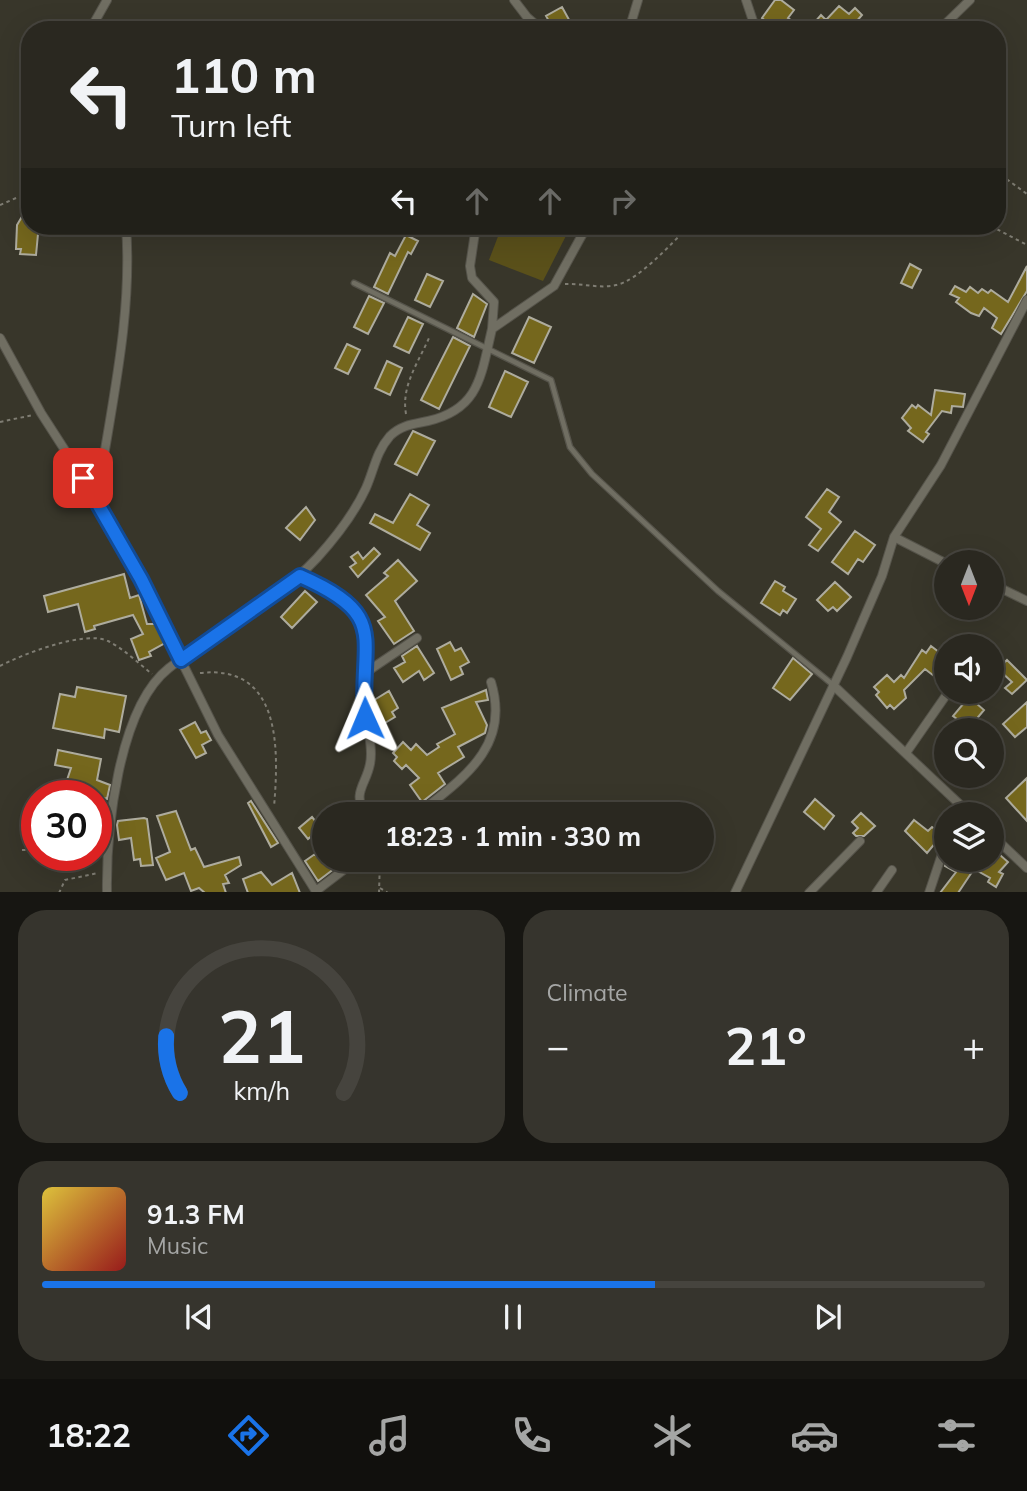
<!DOCTYPE html>
<meta charset="utf-8">
<style>
body{margin:0;font-family:Mulish,sans-serif;background:#36342d;color:#f1f3f6;height:100vh;display:flex;flex-direction:column;font-size:26px;white-space:nowrap}
*{box-sizing:border-box;margin:0}
p{font-size:23px;color:#a5a6a5}
.icon{flex:none;width:38px;height:38px;fill:none;stroke:currentColor;stroke-width:2;stroke-linecap:round;stroke-linejoin:round}
.map{position:relative;height:892px;overflow:hidden}
.panel{display:flex;flex-direction:column;gap:18px;padding:18px;background:#171612;flex:1}
.panel>*{flex:none}
.hud{position:absolute;left:21px;top:21px;width:985px;height:214px;border-radius:28px;box-shadow:0 7px 28px #0002,0 0 0 2px #46443e;background:#2a2820;color:#f1f3f6;overflow:hidden}
.needle{width:46px;rotate:180deg}
.controls{position:absolute;left:934px;top:550px;display:grid;gap:14px}
.controls a{display:grid;place-items:center;width:70px;height:70px;border-radius:50%;background:#2a2820;box-shadow:0 7px 28px #0002,0 0 0 2px #46443e;font-size:35px}
.speed{position:absolute;left:21px;top:780px;display:flex;gap:14px;font-size:35px;font-weight:700;text-align:center}
.speed>*{display:grid;place-content:center;width:91px;height:91px;border-radius:50%;background:#2a2820;box-shadow:0 7px 28px #0002,0 0 0 2px #46443e;line-height:1}
.speed .limit{border:10px solid #d22;background:#fff;color:#111}
.pin{position:absolute;display:grid;place-items:center;width:60px;height:60px;color:#fff;margin:-30px;border-radius:14px;box-shadow:0 4px 10px #0006}
.me{position:absolute;width:77px;margin:-38px;rotate:359deg;stroke-linejoin:round;filter:drop-shadow(0 0 5px #0008)}
.turn{display:flex;align-items:center;gap:24px;height:147px;padding:0 35px;font-size:32px}
.turn .icon{width:91px;height:91px;stroke-width:2.5}
.turn b{display:block;font-size:49px;line-height:60px}
.lanes{display:flex;align-items:center;height:66px;padding:0 35px;background:#0003;justify-content:center;gap:35px;direction:ltr}
.lanes .off{opacity:.35}
.big{font-size:52px;font-weight:700;line-height:1.1}
.panel .card{flex:1;display:flex;flex-direction:column;justify-content:center;gap:10px;min-width:0;padding:0 24px;border-radius:28px;background:#36342d}
.panel .dial{align-items:center;gap:0}
.dial svg{height:182px;overflow:visible;fill:none;stroke:#46443e;stroke-width:7;stroke-linecap:round;text-anchor:middle}
.dial text{fill:#f1f3f6;stroke:none}
.song{display:flex;align-items:center;gap:21px}
.cover{width:84px;height:84px;border-radius:10px;background:linear-gradient(135deg,hsl(50 70% 55%),hsl(0 70% 35%))}
.played{height:7px;border-radius:4px;background:linear-gradient(90deg,#1a73e8 65%,#46443e 65%)}
.keys{display:flex;justify-content:space-around;direction:ltr}
.heat{display:flex;justify-content:space-between;align-items:center;font-size:38px;direction:ltr}
.panel .tiles{flex:1;display:grid;gap:18px;grid-template-columns:1fr 1fr}
.card:last-child{grid-column:span 2}
.trip{position:absolute;left:312px;top:802px;width:402px;height:70px;border-radius:35px;background:#2a2820;box-shadow:0 7px 28px #0002,0 0 0 2px #46443e;font-weight:700;line-height:70px;text-align:center}
.menu{display:flex;height:112px;justify-content:space-around;align-items:center;background:#11100d;color:#a5a6a5}
.menu .icon{width:49px;height:49px}
.menu .current{color:#1a73e8}
.menu b{font-size:32px;color:#f1f3f6}
.map>svg:first-child{display:block}
</style>
<div class="map">
<svg width="1027" height="893" viewBox="0 0 1027 893">
<rect width="100%" height="100%" fill="#38362a"/>
<path fill="#5a501a" d="M 502,226 L 571,226 L 543,281 L 489,260 Z"/>
<path fill="#75671d" stroke="#aeac9e" stroke-width="2" d="M 775,0 L 781,0 L 794,10 L 788,18 L 805,30 L 786,30 L 780,25 L 771,30 L 766,26 L 768,23 L 762,18 Z
M 839,6 L 849,14 L 855,8 L 862,15 L 849,30 L 808,30 L 821,15 L 826,20 Z
M 562,7 L 573,27 L 554,30 L 546,16 Z
M 30,203 L 30,226 L 42,226 L 38,234 L 36,255 L 20,254 L 21,249 L 16,249 L 17,225 Z
M 406,235 L 418,241 L 411,254 L 408,252 L 388,294 L 374,287 L 390,253 L 395,256 Z
M 910,264 L 921,270 L 912,288 L 901,283 Z
M 1027,266 L 1027,291 L 1001,334 L 992,328 L 997,318 L 984,308 L 979,316 L 971,313 L 956,302 L 959,298 L 950,294 L 955,286 L 966,292 L 970,287 L 978,293 L 982,289 L 988,293 L 991,290 L 1008,302 Z
M 427,274 L 443,281 L 430,307 L 415,300 Z
M 473,294 L 487,304 L 474,337 L 457,328 Z
M 369,296 L 384,303 L 368,334 L 354,327 Z
M 408,317 L 423,324 L 409,353 L 394,346 Z
M 529,317 L 551,327 L 534,363 L 512,353 Z
M 453,337 L 470,346 L 439,409 L 421,400 Z
M 347,344 L 360,350 L 348,374 L 335,368 Z
M 387,361 L 402,368 L 390,395 L 375,388 Z
M 505,371 L 528,382 L 511,417 L 489,407 Z
M 935,390 L 965,394 L 963,407 L 952,406 L 951,413 L 942,411 L 926,432 L 929,434 L 923,442 L 908,431 L 911,428 L 902,418 L 912,405 L 916,408 L 918,405 L 931,415 Z
M 413,431 L 435,441 L 417,475 L 395,464 Z
M 827,489 L 839,497 L 829,512 L 841,522 L 818,551 L 809,545 L 821,529 L 806,517 Z
M 410,494 L 429,505 L 417,525 L 430,533 L 420,550 L 370,523 L 375,514 L 393,523 Z
M 306,507 L 315,520 L 300,540 L 286,528 Z
M 855,531 L 875,545 L 863,562 L 858,559 L 848,574 L 832,562 Z
M 374,548 L 380,554 L 358,577 L 350,567 L 356,563 L 351,557 L 358,552 L 363,559 Z
M 398,560 L 417,581 L 395,601 L 414,631 L 394,644 L 378,621 L 385,617 L 366,595 L 388,576 L 384,573 Z
M 124,574 L 130,598 L 139,595 L 147,624 L 156,624 L 165,643 L 149,652 L 151,656 L 139,660 L 131,639 L 143,634 L 133,615 L 94,626 L 95,629 L 85,632 L 78,604 L 48,612 L 44,596 Z
M 775,581 L 785,587 L 783,591 L 796,599 L 787,613 L 783,610 L 780,615 L 761,603 Z
M 835,582 L 851,597 L 837,611 L 833,607 L 828,611 L 817,600 Z
M 305,591 L 317,602 L 292,628 L 281,617 Z
M 450,642 L 455,651 L 461,648 L 469,662 L 460,667 L 463,674 L 451,680 L 437,649 Z
M 417,646 L 434,673 L 424,680 L 419,671 L 403,682 L 394,668 L 405,662 L 402,656 Z
M 931,646 L 944,656 L 937,664 L 942,667 L 934,676 L 925,669 L 904,690 L 906,698 L 894,709 L 890,705 L 887,708 L 876,695 L 879,692 L 874,687 L 887,675 L 894,682 L 901,675 L 904,678 L 922,650 L 926,653 Z
M 793,658 L 812,674 L 790,700 L 773,688 Z
M 1007,660 L 1027,680 L 1012,694 L 1005,688 L 1012,682 L 998,669 Z
M 77,687 L 126,696 L 119,732 L 105,729 L 104,738 L 53,728 L 60,694 L 75,697 Z
M 486,690 L 488,700 L 476,702 L 487,725 L 485,733 L 458,747 L 464,757 L 438,773 L 445,784 L 422,802 L 410,785 L 419,778 L 406,765 L 402,769 L 394,761 L 397,757 L 393,753 L 403,742 L 411,750 L 416,744 L 427,755 L 439,747 L 437,744 L 455,734 L 442,708 Z
M 389,691 L 398,708 L 392,712 L 395,717 L 383,724 L 371,702 Z
M 969,697 L 984,710 L 969,728 L 953,716 Z
M 1027,702 L 1027,727 L 1015,737 L 1003,724 Z
M 195,722 L 201,733 L 206,731 L 211,740 L 202,745 L 206,753 L 196,758 L 180,730 Z
M 58,750 L 101,759 L 97,780 L 110,785 L 107,799 L 76,788 L 73,796 L 62,795 L 71,768 L 55,765 Z
M 1027,778 L 1027,821 L 1006,798 Z
M 815,799 L 834,816 L 824,829 L 804,812 Z
M 251,801 L 278,843 L 271,847 L 248,803 Z
M 176,811 L 191,850 L 195,848 L 204,867 L 239,857 L 241,865 L 225,875 L 229,883 L 223,884 L 226,893 L 205,893 L 199,888 L 191,891 L 184,873 L 166,880 L 156,858 L 170,852 L 157,816 Z
M 861,813 L 875,826 L 864,836 L 856,836 L 853,833 L 858,828 L 852,822 Z
M 312,817 L 321,828 L 308,839 L 299,828 Z
M 144,818 L 147,819 L 153,865 L 141,866 L 140,859 L 134,860 L 131,838 L 119,840 L 117,825 L 118,821 Z
M 914,820 L 928,831 L 932,827 L 942,835 L 927,853 L 905,831 Z
M 992,848 L 1008,862 L 999,872 L 1003,874 L 996,887 L 988,882 L 990,878 L 974,869 L 958,893 L 940,893 L 956,872 L 945,866 L 947,859 L 992,859 Z
M 315,854 L 319,859 L 347,859 L 318,881 L 305,861 Z
M 261,872 L 272,885 L 292,873 L 300,893 L 248,893 L 243,879 Z"/>
<g fill="none" stroke-linecap="round" stroke-linejoin="round">
<defs>
<path id="service" d="M 354,283 L 551,380 L 570,447 L 592,474 L 718,591 L 832,684"/>
<path id="minor" d="M 514,0 L 527,17 L 542,30
M 746,0 L 756,30
M 90,30 L 107,0
M 629,30 L 638,0
M 939,30 L 970,0
M 476,226 L 470,266 L 472,278 L 494,302 L 492,329
M 0,338 L 41,413 L 97,500 L 141,579 L 218,735 L 317,893
M 97,500 C 110,410 133,317 126,226
M 894,537 L 947,564
M 300,576 C 378,611 363,624 364,699 C 364,720 374,744 370,764 C 366,785 352,792 365,814
M 992,584 L 1027,601
M 365,673 L 417,638
M 833,685 L 970,814
M 906,753 L 949,691
M 418,814 C 463,778 511,747 491,682
M 992,835 L 1027,868
M 316,891 L 358,859
M 107,893 C 106,832 118,708 169,668 C 218,630 274,604 317,558 C 336,537 354,514 366,488 C 374,470 376,452 390,436 C 401,425 414,424 428,421 C 480,409 481,375 492,329 L 554,286 L 587,226
M 735,893 L 847,657 L 882,576 L 894,537 L 941,465 L 1027,300
M 809,893 L 860,841
M 876,893 L 892,870
M 929,893 L 947,839"/>
</defs>
<use href="#service" stroke="#56544b" stroke-width="7"/>
<use href="#minor" stroke="#56544b" stroke-width="10"/>
<path stroke="#7f7d73" stroke-width="2" stroke-dasharray="3.5 3.5" stroke-linecap="butt" d="M 1001,175 L 1027,194
M 0,205 L 30,192
M 991,226 L 1027,245
M 565,284 C 581,283 600,289 616,285 C 638,281 673,242 689,226
M 406,414 C 401,386 418,363 429,338
M 0,422 L 33,415
M 0,666 C 23,654 85,630 108,641 C 124,649 138,663 152,674
M 200,673 C 281,664 279,748 274,807
M 96,806 L 103,805
M 25,809 L 37,808
M 22,850 L 37,850
M 380,888 L 388,893
M 59,893 L 65,880 L 98,873
M 379,893 L 380,859"/>
<use href="#service" stroke="#706e62" stroke-width="4.5"/>
<use href="#minor" stroke="#706e62" stroke-width="8"/>
</g>
<g fill="none" stroke-linecap="round" stroke-linejoin="round">
<defs>
<path id="route" d="M 83,478 L 141,579 L 181,660 L 300,576 C 391,616 359,637 365,718"/>
</defs>
<use href="#route" stroke="#114b97" stroke-width="18"/>
<use href="#route" stroke="#1a73e8" stroke-width="12"/>
</g>
</svg>
<div class="controls">
<a><svg class="needle" viewBox="-14 -14 28 28"><path d="M0-13l5 13h-10z" fill="#e53935"/><path d="M0 13l5-13h-10z" fill="#a5a6a5"/></svg></a>
<a><svg class="icon" aria-label="sound" viewBox="0 0 24 24"><path d="M4 9h4l5-4v14l-5-4H4zM17 9q2 3 0 6"/></svg></a>
<a><svg class="icon" aria-label="search" viewBox="0 0 24 24"><circle cx="10" cy="10" r="6"/><path d="M15 15l6 6"/></svg></a>
<a><svg class="icon" aria-label="layers" viewBox="0 0 24 24"><path d="M12 4l9 5-9 5-9-5zM3 14l9 5 9-5"/></svg></a>
</div>
<div class="speed"><div class="limit">30</div></div>
<div class="pin" style="left:83px;top:478px;background:#d93025"><svg class="icon" aria-label="arrive" viewBox="0 0 24 24"><path d="M6 21V4h12l-3 4 3 4H6"/></svg></div>
<svg class="me" style="left:365px;top:718px" viewBox="-20 -20 40 40"><path d="M0-17L14 15 0 8-14 15z" fill="#1a73e8" stroke="#fff" stroke-width="4"/></svg>
<div class="trip">18:23 · 1 min · 330 m</div>
<div class="hud">
<div class="turn"><svg class="icon" aria-label="left" viewBox="0 0 24 24"><path d="M17 20v-9H6M10 6l-5 5 5 5"/></svg><div><b>110 m</b>Turn left</div></div>
<div class="lanes"><svg class="icon" aria-label="left" viewBox="0 0 24 24"><path d="M17 20v-9H6M10 6l-5 5 5 5"/></svg><svg class="icon off" aria-label="ahead" viewBox="0 0 24 24"><path d="M12 20V5M6 11l6-6 6 6"/></svg><svg class="icon off" aria-label="ahead" viewBox="0 0 24 24"><path d="M12 20V5M6 11l6-6 6 6"/></svg><svg class="icon off" aria-label="right" viewBox="0 0 24 24"><path d="M7 20v-9h11M14 6l5 5-5 5"/></svg></div>
</div>
</div>
<section class="panel">
<div class="tiles">
<div class="card dial"><svg viewBox="0 0 100 80">
<path d="M14 69A42 42 0 1 1 86 69"/>
<path d="M14 69A42 42 0 0 1 8 44" stroke="#1a73e8"/>
<text x="50" y="56" font-size="32" font-weight="700">21</text>
<text x="50" y="72" font-size="11">km/h</text>
</svg></div>
<div class="card"><p>Climate</p>
<div class="heat"><a>−</a><b class="big">21°</b><a>+</a></div>
</div>
<div class="card">
<div class="song"><i class="cover"></i><div><b>91.3 FM</b><p>Music</p></div></div>
<div class="played"></div>
<div class="keys"><svg class="icon" aria-label="previous" viewBox="0 0 24 24"><path d="M18 5L8 12l10 7zM5 5v14"/></svg><svg class="icon" aria-label="pause" viewBox="0 0 24 24"><path d="M8 5v14M16 5v14"/></svg><svg class="icon" aria-label="next" viewBox="0 0 24 24"><path d="M6 5l10 7-10 7zM19 5v14"/></svg></div>
</div>
</div>
</section>
<nav class="menu">
<b>18:22</b>
<svg class="icon current" aria-label="directions" viewBox="0 0 24 24"><path d="M12 3l9 9-9 9-9-9zM9 14v-3h6M13 9l2 2-2 2"/></svg>
<svg class="icon" aria-label="music" viewBox="0 0 24 24"><path d="M9 18V5l10-2v13"/><circle cx="6" cy="18" r="3"/><circle cx="16" cy="16" r="3"/></svg>
<svg class="icon" aria-label="phone" viewBox="0 0 24 24"><path d="M5 4h4l2 5-3 2q2 4 5 5l2-3 5 2v4C11 20 4 13 5 4z"/></svg>
<svg class="icon" aria-label="climate" viewBox="0 0 24 24"><path d="M12 3v18M4 7l16 10M4 17L20 7"/></svg>
<svg class="icon" aria-label="car" viewBox="0 0 24 24"><path d="M5 17H2v-5l4-1 3-4h7l3 4 3 1v5h-3M9 17h6M6 11h13"/><circle cx="7" cy="17" r="2"/><circle cx="17" cy="17" r="2"/></svg>
<svg class="icon" aria-label="filters" viewBox="0 0 24 24"><path d="M4 7h16M4 17h16"/><circle cx="9" cy="7" r="2"/><circle cx="15" cy="17" r="2"/></svg>
</nav>
